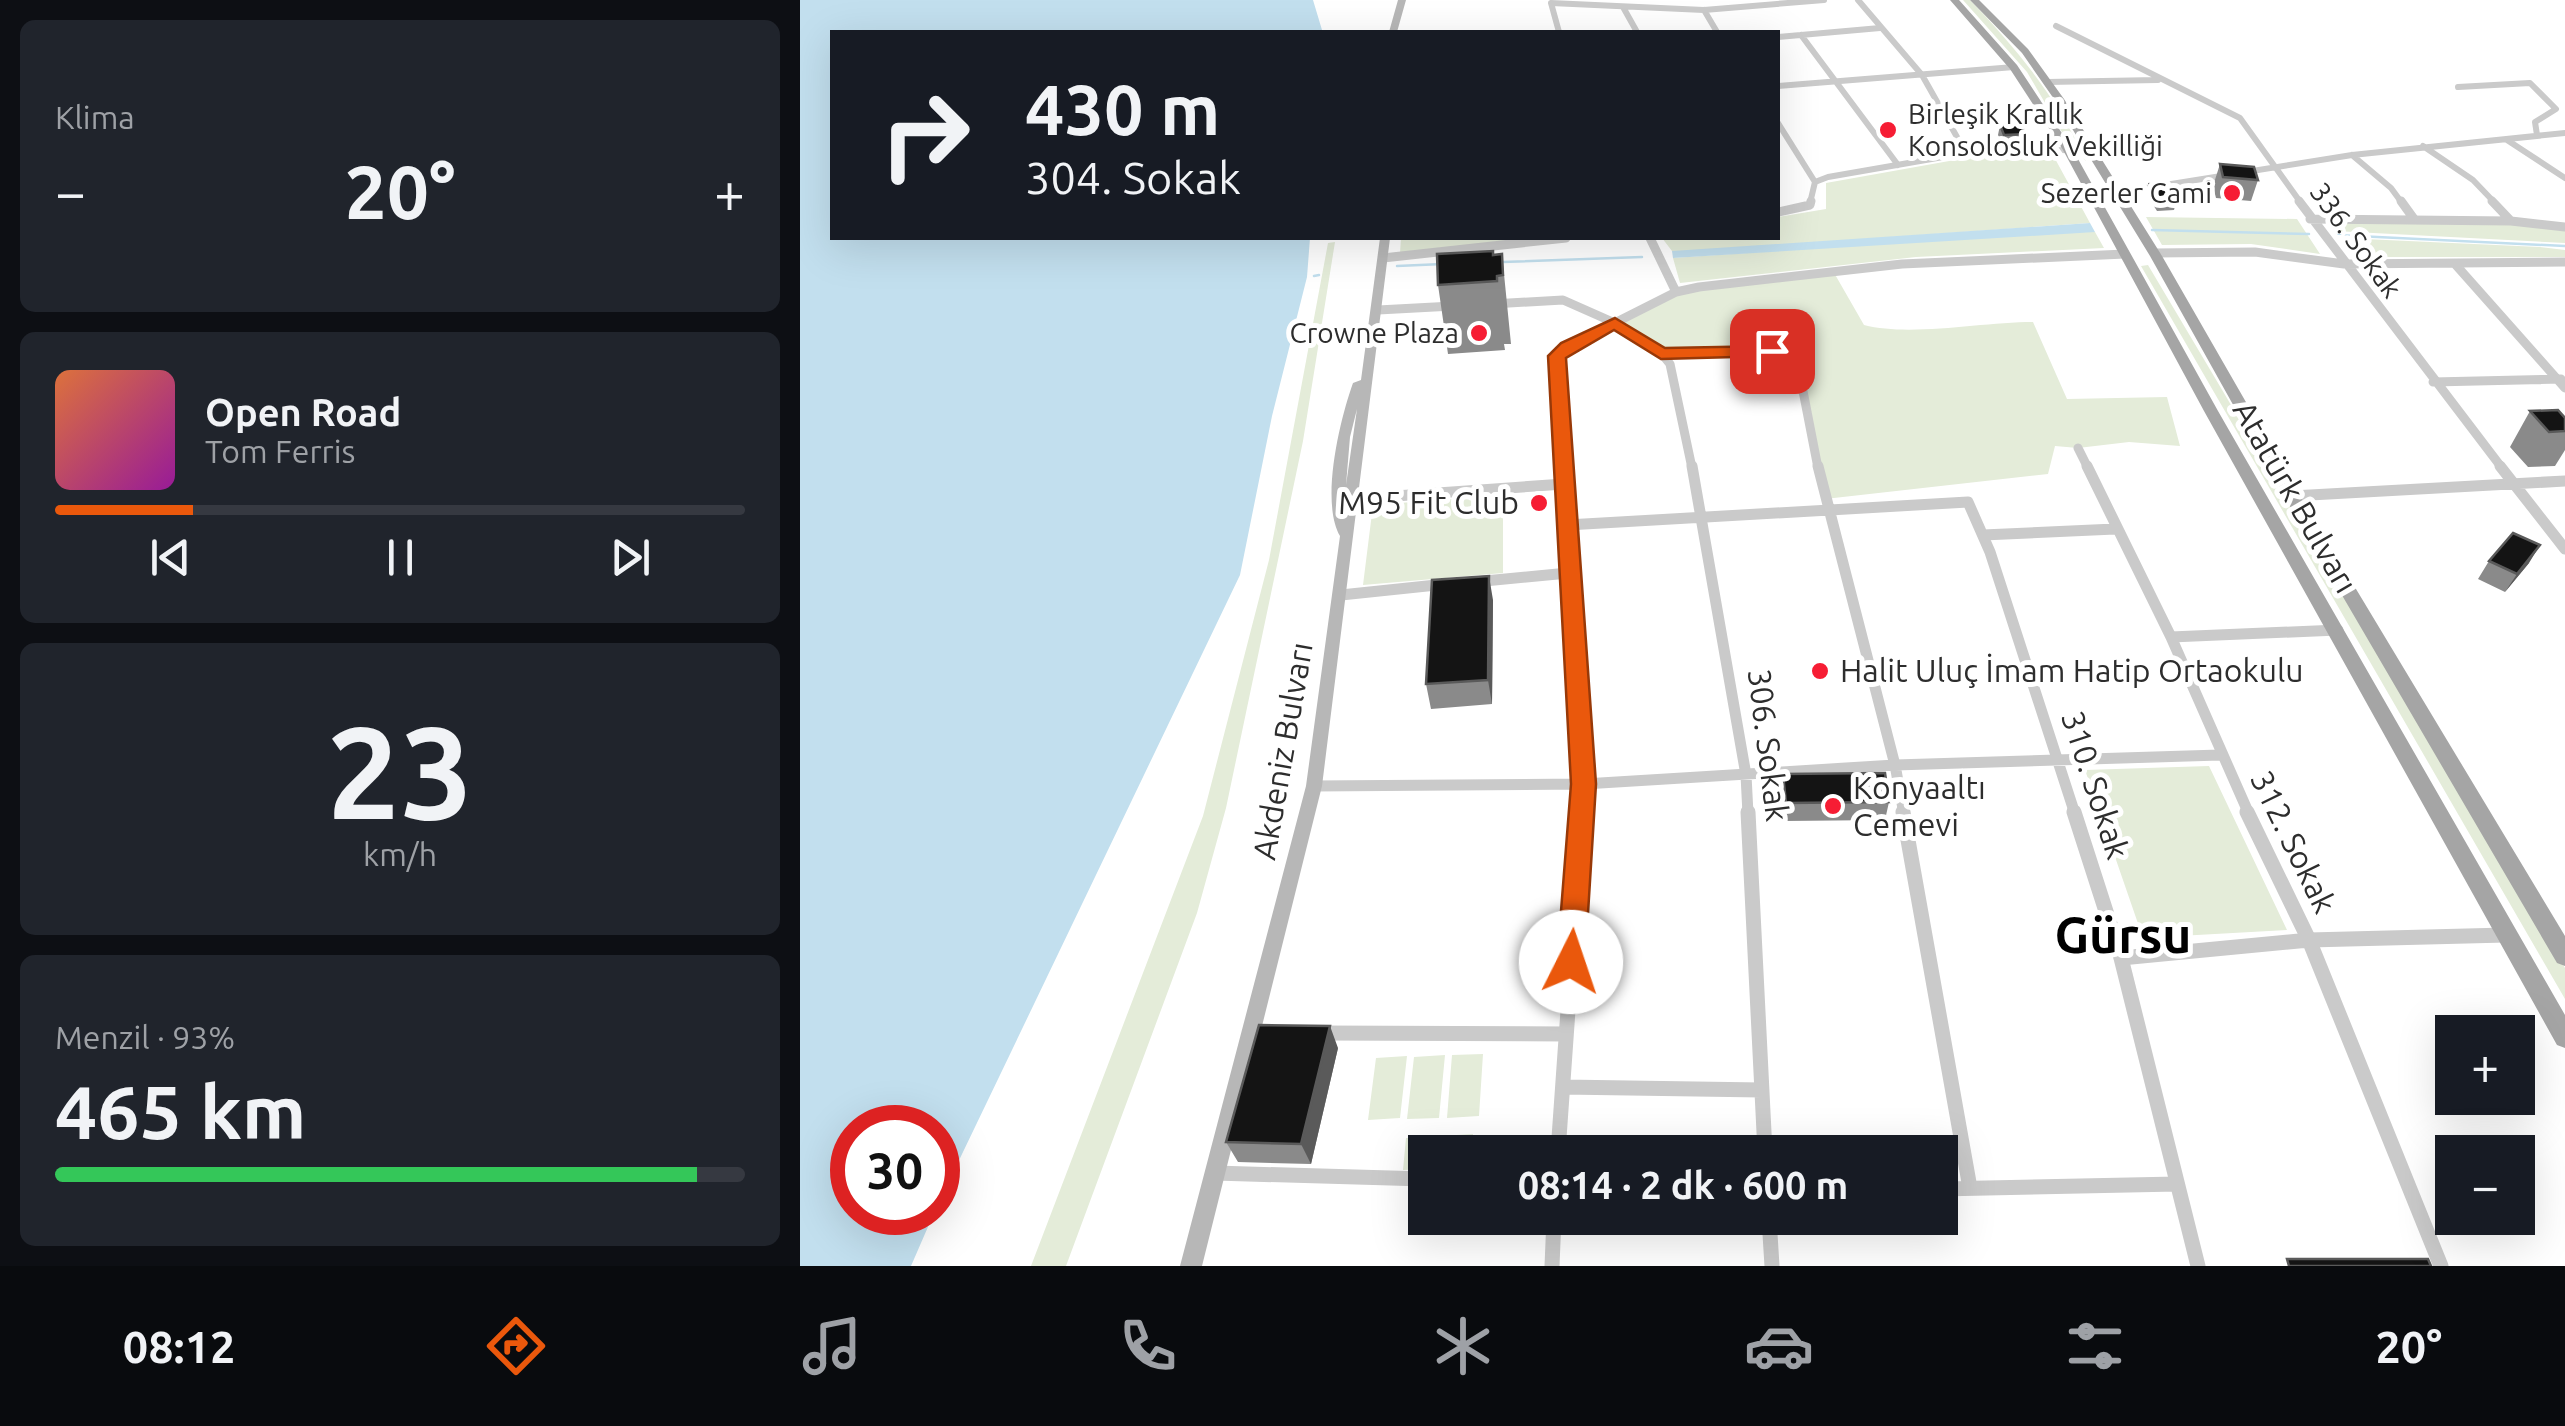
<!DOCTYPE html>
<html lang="tr">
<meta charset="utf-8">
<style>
body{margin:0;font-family:Ubuntu,sans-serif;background:#20242c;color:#f1f3f6;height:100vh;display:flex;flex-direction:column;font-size:38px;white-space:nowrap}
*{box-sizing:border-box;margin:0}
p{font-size:32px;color:#9ea1a6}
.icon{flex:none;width:55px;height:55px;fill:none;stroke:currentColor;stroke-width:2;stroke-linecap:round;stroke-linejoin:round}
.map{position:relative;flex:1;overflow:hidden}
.details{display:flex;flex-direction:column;gap:20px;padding:20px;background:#0d0f14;width:800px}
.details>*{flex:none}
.guide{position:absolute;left:30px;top:30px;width:950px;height:210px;border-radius:0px;box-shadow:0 10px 40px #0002;background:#171b24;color:#f1f3f6;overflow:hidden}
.tools{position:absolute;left:1635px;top:1015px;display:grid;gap:20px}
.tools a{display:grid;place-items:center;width:100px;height:100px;border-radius:0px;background:#171b24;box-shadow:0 10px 40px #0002;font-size:50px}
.speed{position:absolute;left:30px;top:1105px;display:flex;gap:20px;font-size:50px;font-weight:700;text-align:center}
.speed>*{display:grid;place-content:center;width:130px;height:130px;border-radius:50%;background:#171b24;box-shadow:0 10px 40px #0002;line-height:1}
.speed .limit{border:15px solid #d22;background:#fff;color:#111}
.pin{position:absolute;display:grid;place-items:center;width:85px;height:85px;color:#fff;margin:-42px;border-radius:20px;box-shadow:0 5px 15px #0006}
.me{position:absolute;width:110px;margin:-55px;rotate:4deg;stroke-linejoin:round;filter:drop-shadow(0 0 8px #0008)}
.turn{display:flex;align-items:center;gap:35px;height:210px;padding:0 30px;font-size:45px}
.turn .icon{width:130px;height:130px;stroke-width:2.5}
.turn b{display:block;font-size:70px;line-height:85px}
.big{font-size:75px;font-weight:600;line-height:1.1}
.details .tile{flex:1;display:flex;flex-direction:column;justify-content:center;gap:15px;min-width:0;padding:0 35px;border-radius:15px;background:#20242c}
.details .dial{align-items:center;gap:0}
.dial b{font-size:130px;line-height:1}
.song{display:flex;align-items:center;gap:30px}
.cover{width:120px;height:120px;border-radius:15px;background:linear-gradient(135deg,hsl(20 70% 55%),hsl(300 70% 35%))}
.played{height:10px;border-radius:5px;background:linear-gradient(90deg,#ea580c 20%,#363941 20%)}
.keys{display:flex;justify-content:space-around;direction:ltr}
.heat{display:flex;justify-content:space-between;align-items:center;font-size:55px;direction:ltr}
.charge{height:15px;border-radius:8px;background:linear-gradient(90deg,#34c759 93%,#363941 0)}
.trip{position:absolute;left:608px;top:1135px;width:550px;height:100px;border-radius:0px;background:#171b24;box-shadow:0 10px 40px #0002;font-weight:600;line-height:100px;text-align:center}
.menu{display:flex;height:160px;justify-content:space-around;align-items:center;background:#090b0e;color:#9ea1a6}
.menu .icon{width:70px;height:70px}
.menu .active{color:#ea580c}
.menu b{font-size:45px;color:#f1f3f6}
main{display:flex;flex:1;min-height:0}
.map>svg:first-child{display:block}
</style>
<main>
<section class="details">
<div class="tile"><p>Klima</p>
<div class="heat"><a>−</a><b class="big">20°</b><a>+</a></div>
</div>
<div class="tile">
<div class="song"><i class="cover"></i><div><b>Open Road</b><p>Tom Ferris</p></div></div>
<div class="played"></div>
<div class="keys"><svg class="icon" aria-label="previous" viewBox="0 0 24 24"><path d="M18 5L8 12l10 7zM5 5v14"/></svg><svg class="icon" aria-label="pause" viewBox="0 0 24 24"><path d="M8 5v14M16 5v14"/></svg><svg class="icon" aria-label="next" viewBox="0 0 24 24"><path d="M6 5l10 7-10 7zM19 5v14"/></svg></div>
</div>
<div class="tile dial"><b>23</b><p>km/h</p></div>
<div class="tile"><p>Menzil · 93%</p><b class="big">465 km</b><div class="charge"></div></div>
</section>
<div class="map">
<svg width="1765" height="1266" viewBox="0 0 1765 1266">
<rect width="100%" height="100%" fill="#fff"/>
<path fill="#e4ecd9" d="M 1163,0 L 1170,0 C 1217,49 1258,99 1286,161 L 1270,146 L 1227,72 Z
M 1221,155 L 1253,155 L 1290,223 L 892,251 L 872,251 L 862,238 L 978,238 L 978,217 L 1026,209 L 1026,183 L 1166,158 Z
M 1346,217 L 1497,219 L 1520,254 L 1451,244 L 1362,245 Z
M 1528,222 L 1735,225 L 1765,229 L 1765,243 L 1535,231 Z
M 1256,232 L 1295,232 L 1304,248 L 1116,257 L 880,283 L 873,258 Z
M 601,238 L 730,238 L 600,253 Z
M 1542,238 L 1740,247 L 1765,250 L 1765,257 L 1556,257 Z
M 535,242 L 503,441 L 426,808 L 397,913 L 266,1266 L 231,1266 L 403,816 L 469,560 L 528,243 Z
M 1348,265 L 1765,968 L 1765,999 L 1341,266 Z
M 1033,271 L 1064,325 C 1110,337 1182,322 1233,322 L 1267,399 L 1367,397 L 1380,446 L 1329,442 L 1278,448 L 1255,446 L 1248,474 L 1025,499 L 996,355 L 861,353 L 815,323 L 876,292 Z
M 703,495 L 703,573 L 563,585 L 573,505 Z
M 1409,766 L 1487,930 L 1343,938 L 1285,770 Z
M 683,1054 L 679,1116 L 647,1118 L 652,1055 Z
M 645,1055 L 639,1118 L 607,1119 L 614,1057 Z
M 607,1056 L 600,1118 L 568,1120 L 576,1058 Z
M 673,1134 L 672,1152 L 625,1152 L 625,1169 L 603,1170 L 606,1138 Z"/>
<path fill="#c2dfee" d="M 0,0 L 513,0 L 522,30 L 32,32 L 32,238 L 510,238 L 507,277 L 472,416 L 440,575 L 138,1204 L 138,1128 L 52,1128 L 52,1212 L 134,1213 L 111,1266 L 0,1266 Z
M 1290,223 L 1295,232 L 873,258 L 872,251 Z"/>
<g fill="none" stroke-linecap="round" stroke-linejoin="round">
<path stroke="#c2dfee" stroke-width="2.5" d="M 1352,230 L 1509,234
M 1536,235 L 1765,246
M 702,262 L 842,257
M 597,266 L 643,264
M 514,276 L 519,275"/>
<path stroke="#cacaca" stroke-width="6" d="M 1058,0 L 1122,75 L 1166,153
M 823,7 L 837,32
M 904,10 L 917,32
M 1256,26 L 1440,118 L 1501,203
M 759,32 L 751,3 L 904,10 L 1024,0
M 1001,35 L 1098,165
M 978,37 L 1080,28
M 1247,82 L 1358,80
M 978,86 L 1214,67
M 1658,87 L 1730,83 L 1756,109 L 1735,122 L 1737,135
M 978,123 L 1015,182
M 1707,140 L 1765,178
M 1623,146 L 1673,180 L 1695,203
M 1552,155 L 1591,188 L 1602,203
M 1315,193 L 1552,155 L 1765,133
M 1010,203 L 1015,182 L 1028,177 L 1166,153 L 1268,150"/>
<path stroke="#cacaca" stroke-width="9" d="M 1499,201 L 1702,468
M 1601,201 L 1614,219
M 1692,201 L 1711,221
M 978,212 L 1010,205 L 1011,201
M 1510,219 L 1711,221 L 1765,227
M 850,238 L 876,292
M 1355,253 L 1455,252 L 1544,264 L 1765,262
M 583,258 L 766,238
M 1655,264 L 1765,388
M 692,304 L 763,300 L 815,323 L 861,353 L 972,351 L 996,355 L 1018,468
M 578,310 L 653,306
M 861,353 L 870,364 L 892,468
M 1633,382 L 1761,379
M 1278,448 L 1288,468
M 764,468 L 757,356 L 767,347 L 876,292 L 899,287 L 1102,264 L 1325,254"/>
<path stroke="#cacaca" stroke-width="11" d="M 764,466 L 784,784 L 782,814
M 892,466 L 946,775 L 948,814
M 1018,466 L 1095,765 L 1104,814
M 1287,466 L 1371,637 L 1449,814
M 1700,466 L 1765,549
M 1492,496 L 1765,481
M 553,499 L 764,484
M 767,525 L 1168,502 L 1190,552 L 1275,814
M 1183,535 L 1315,529
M 674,582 L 768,573
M 541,595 L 646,584
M 1371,637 L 1538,630
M 514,786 L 784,784 L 1095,765 L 1420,755"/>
<path stroke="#cacaca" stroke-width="15" d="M 948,812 L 965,1152
M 1103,812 L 1170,1188
M 1274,812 L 1321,958 L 1398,1266
M 1447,812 L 1509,940 L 1641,1266
M 1321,958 L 1509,940 L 1706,935
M 520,1033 L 766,1034
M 763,1087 L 962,1090
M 758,1152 L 782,812
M 415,1173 L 625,1179
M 1140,1189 L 1377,1184
M 969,1218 L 972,1266
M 752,1266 L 754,1218"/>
<path fill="#b7b7b7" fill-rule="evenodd" d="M 598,0 L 606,0 L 597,32 L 589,32 Z
M 580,238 L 590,238 L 522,786 L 402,1266 L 380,1266 L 506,786 L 540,536 C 520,502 540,419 553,383 L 561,380 ZM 557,409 L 546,485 L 550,437 Z"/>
<path fill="#a5a5a5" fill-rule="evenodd" d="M 1150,0 L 1159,0 L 1217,65 L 1273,150 L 1418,411 L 1765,1015 L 1765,1048 L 1757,1045 L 1404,411 L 1263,150 L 1210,69 Z
M 1170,0 L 1179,0 L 1228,49 L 1264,99 L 1362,256 L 1500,496 L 1765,936 L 1765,966 L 1757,963 L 1484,496 L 1350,256 L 1254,99 L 1222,53 Z"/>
</g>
<path fill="#8a8a8a" d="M 1200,125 L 1228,134 L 1226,144 L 1203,145 L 1198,135 Z
M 1420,164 L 1458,180 L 1451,201 L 1416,198 L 1413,186 Z
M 1350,184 L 1377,199 L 1374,210 L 1357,211 L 1347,195 Z
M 702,254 L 711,344 L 704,344 L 705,350 L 648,354 L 638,285 L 694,255 Z
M 1730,411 L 1765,418 L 1765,450 L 1755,466 L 1728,467 L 1710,447 Z
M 1689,561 L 1729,563 L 1705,592 L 1678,579 Z
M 693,600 L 692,704 L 631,709 L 626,684 Z
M 983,774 L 1089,802 L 1085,820 L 984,821 L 982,792 Z
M 538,1048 L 511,1164 L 438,1162 L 426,1142 Z"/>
<path fill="#5a5a5a" d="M 1740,545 L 1729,563 L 1705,592 L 1717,574 Z
M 689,576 L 693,600 L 692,704 L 688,680 Z
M 530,1026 L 538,1048 L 511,1164 L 501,1144 Z"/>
<path fill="#141414" stroke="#5a5a5a" stroke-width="2.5" d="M 1223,124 L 1228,134 L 1204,135 L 1200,125 Z
M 1420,164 L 1454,167 L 1458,180 L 1423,177 Z
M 1366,183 L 1377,199 L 1360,200 L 1350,184 Z
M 693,251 L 693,255 L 702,254 L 703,275 L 697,276 L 697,281 L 638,285 L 637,254 Z
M 1758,410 L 1765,418 L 1765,431 L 1749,432 L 1730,411 Z
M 1713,533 L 1740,545 L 1717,574 L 1689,561 Z
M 689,576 L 688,680 L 626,684 L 632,580 Z
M 1085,773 L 1089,802 L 986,803 L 983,774 Z
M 459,1025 L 530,1026 L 501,1144 L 426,1142 Z
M 888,1151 L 944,1151 L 944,1152 L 888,1152 Z
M 1487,1259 L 1628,1259 L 1631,1266 L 1489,1266 Z"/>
<path fill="#ea580c" stroke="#983908" stroke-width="2.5" d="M 815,318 L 865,348 L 972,346 L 981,351 L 972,356 L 861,359 L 814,330 L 766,358 L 796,784 L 785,962 L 781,971 L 771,975 L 761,971 L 757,962 L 771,784 L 748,356 L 761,343 Z"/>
<g fill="#f61d34" stroke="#fff" stroke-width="4">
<circle cx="1088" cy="130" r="10"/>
<circle cx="1432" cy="193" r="10"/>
<circle cx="679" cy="333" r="10"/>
<circle cx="739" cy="503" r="10"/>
<circle cx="1020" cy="671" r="10"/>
<circle cx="1033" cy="806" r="10"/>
</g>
<g text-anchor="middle" stroke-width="10" stroke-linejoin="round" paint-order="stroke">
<g font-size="28" fill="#2d2d2d" stroke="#fff" text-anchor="end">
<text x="1108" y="124" text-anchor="start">Birleşik Krallık<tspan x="1108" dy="32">Konsolosluk Vekilliği</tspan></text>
<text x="1412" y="203">Sezerler Cami</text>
<text x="659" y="343">Crowne Plaza</text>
</g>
<g font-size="28" fill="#2d2d2d" stroke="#fff">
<text transform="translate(1556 240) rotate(54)" y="10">336. Sokak</text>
</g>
<g font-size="32" fill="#2d2d2d" stroke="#fff">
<text transform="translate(1495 497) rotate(60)" y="11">Atatürk Bulvarı</text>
<text transform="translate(968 745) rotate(83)" y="11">306. Sokak</text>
<text transform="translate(483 751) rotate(-80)" y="11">Akdeniz Bulvarı</text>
<text transform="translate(1295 785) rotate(72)" y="11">310. Sokak</text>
<text transform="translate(1493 842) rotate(64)" y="11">312. Sokak</text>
</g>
<g font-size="32" fill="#2d2d2d" stroke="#fff" text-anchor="start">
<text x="719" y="514" text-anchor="end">M95 Fit Club</text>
<text x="1040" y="682">Halit Uluç İmam Hatip Ortaokulu</text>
<text x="1053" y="799">Konyaaltı<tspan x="1053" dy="37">Cemevi</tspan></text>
</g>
<g font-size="50" font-weight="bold" fill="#000" stroke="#fff">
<text x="1323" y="953">Gürsu</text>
</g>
</g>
</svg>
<div class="tools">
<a>+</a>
<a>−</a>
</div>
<div class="speed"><div class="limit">30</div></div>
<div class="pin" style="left:972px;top:351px;background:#d93025"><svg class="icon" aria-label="arrive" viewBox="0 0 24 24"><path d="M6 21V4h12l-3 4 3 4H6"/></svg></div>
<svg class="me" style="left:771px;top:962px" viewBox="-20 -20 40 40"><circle r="19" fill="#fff"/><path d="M0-13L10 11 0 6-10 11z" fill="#ea580c"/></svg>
<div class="trip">08:14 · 2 dk · 600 m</div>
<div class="guide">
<div class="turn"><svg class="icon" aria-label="right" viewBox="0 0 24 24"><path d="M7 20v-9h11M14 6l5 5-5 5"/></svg><div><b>430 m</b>304. Sokak</div></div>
</div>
</div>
</main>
<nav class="menu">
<b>08:12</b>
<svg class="icon active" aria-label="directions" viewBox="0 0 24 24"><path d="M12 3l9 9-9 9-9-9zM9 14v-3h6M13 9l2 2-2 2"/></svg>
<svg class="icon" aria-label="music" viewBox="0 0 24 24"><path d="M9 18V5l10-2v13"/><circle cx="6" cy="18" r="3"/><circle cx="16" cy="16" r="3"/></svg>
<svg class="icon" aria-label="phone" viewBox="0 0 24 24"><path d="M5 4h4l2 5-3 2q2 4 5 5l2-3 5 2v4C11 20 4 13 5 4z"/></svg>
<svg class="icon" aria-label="climate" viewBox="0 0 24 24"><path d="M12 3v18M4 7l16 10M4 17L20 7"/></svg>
<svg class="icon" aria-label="car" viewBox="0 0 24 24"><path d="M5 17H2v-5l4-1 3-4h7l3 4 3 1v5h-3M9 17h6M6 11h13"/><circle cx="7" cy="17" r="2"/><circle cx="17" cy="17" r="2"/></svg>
<svg class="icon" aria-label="filters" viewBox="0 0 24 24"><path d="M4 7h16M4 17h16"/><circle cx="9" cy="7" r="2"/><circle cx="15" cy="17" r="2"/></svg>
<b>20°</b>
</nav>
